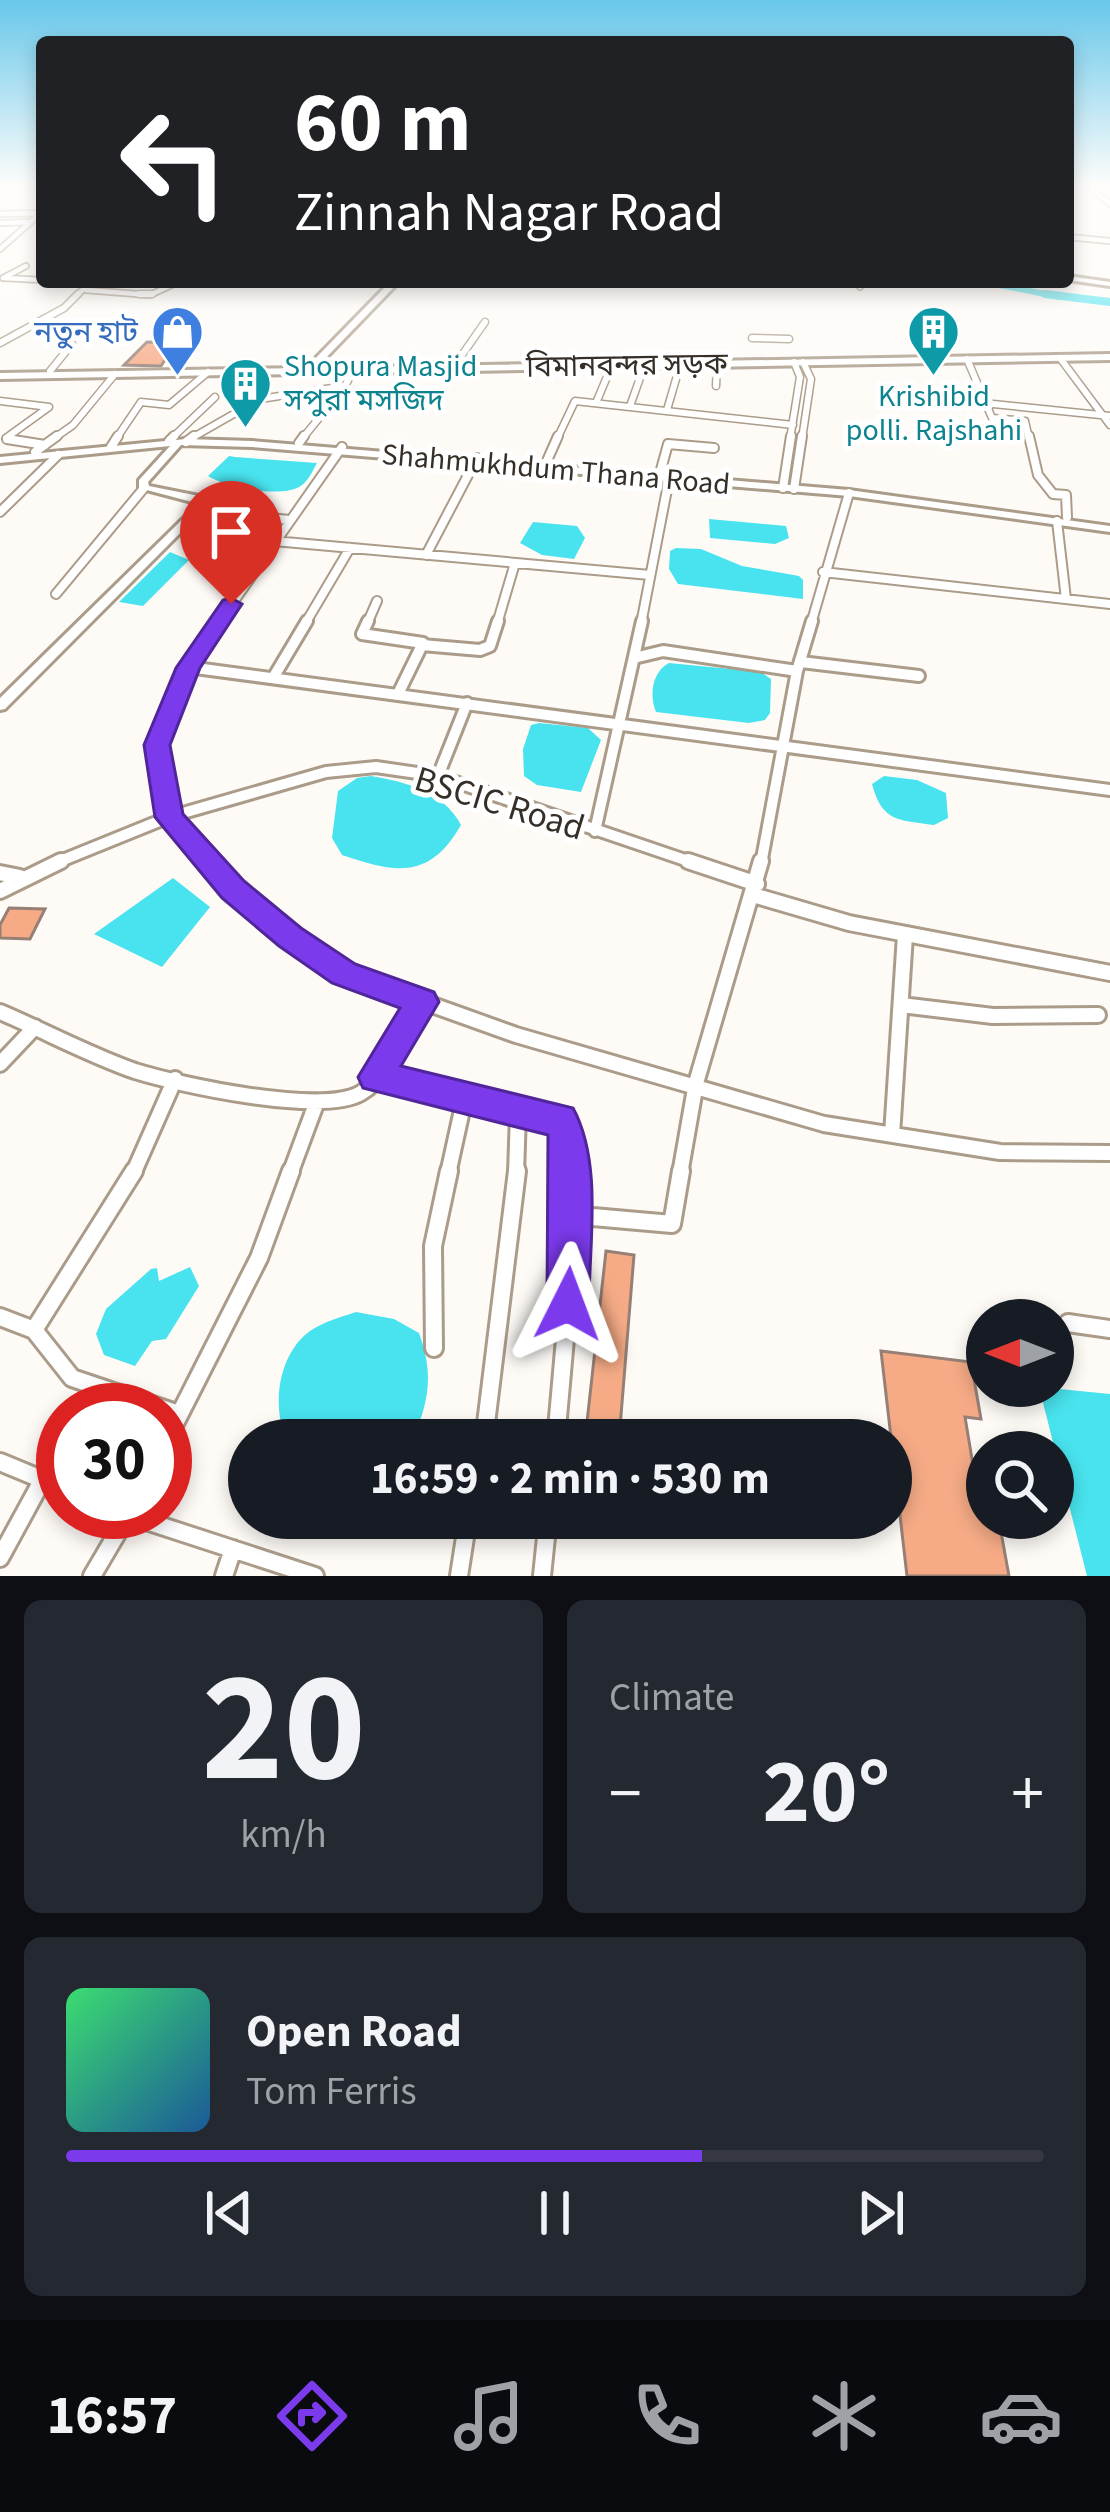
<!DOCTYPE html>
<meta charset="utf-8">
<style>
body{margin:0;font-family:"Source Sans 3","Noto Sans Bengali",sans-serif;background:#242831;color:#f1f3f6;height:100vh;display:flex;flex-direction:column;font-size:45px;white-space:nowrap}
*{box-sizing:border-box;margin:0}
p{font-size:39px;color:#9ea1a6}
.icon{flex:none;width:66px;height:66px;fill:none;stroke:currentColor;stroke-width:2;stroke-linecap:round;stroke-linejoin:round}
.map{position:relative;height:1576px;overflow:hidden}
.sheet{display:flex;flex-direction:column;gap:24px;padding:24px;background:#0d0f14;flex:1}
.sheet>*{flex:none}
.hud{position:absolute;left:36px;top:36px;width:1038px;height:252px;border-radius:12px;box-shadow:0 6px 18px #0003;background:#202124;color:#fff;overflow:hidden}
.needle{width:78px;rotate:270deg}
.fabs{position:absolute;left:966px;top:1299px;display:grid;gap:24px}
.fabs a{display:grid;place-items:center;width:108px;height:108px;border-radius:50%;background:#171b24;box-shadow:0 6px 18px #0003;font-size:60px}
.speed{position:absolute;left:36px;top:1383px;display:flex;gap:24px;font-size:60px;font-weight:700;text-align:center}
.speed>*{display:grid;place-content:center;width:156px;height:156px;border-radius:50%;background:#171b24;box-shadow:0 6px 18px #0003;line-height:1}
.speed .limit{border:18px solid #d22;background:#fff;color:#111}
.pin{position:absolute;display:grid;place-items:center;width:102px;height:102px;color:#fff;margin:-123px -51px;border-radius:50% 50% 50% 0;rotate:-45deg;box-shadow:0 0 12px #0007}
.pin .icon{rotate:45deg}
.me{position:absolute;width:132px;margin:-66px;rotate:3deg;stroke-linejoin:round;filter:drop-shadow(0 0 9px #0008)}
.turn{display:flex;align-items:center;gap:42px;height:252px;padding:0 60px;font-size:54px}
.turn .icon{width:156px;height:156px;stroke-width:2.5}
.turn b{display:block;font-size:84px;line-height:102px}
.big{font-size:90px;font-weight:700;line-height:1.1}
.sheet .tile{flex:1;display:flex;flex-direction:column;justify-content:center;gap:18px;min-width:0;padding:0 42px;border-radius:18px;background:#242831}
.sheet .dial{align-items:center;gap:0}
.dial b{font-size:156px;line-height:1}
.song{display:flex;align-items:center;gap:36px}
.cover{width:144px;height:144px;border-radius:18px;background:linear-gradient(135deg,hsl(140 70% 55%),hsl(210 70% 35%))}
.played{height:12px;border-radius:6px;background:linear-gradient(90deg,#7c3aed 65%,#363941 65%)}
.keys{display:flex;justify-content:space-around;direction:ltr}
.heat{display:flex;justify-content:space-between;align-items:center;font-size:66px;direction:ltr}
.sheet .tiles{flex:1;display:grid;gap:24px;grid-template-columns:1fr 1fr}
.tile:last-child{grid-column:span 2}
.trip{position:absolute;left:228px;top:1419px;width:684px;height:120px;border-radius:60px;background:#171b24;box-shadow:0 6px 18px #0003;font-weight:700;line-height:120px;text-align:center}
.dock{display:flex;height:192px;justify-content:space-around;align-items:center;background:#090b0e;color:#9ea1a6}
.dock .icon{width:84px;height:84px}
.dock .active{color:#7c3aed}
.dock b{font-size:54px;color:#f1f3f6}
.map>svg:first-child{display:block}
</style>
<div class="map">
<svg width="1110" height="1576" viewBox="0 0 1110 1576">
<rect width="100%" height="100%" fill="#fefbf7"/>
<path fill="#48e3ee" d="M 229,456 L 235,457 L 317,463 C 312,472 308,482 299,487 C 280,498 225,487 208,476 Z
M 709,519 L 786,526 L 789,538 L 775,544 L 710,538 Z
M 533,522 L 577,526 L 585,538 L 574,559 L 542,555 L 520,543 Z
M 676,548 L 701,549 L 742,566 L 799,576 L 803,580 L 803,599 L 678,584 L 669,569 L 670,551 Z
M 170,552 L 189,560 L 143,606 L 119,602 Z
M 669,663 L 761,672 L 771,679 L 770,713 L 765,720 L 749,723 L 656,712 C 649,695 652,672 669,663 Z
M 539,723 L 588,728 L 601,740 L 581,792 L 537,785 L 524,776 L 523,749 L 531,725 Z
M 371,776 C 407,782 444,792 461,825 C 430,879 397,874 342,855 L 332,838 L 338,791 L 357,778 Z
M 884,776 L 917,780 L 946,793 L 948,818 L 934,825 C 898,820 882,822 872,784 Z
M 173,878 L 210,907 L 162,967 L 94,934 Z
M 190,1267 L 199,1286 L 166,1339 L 152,1341 L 135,1366 L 104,1355 L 96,1334 L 106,1309 L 151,1269 L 157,1268 L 159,1281 Z
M 356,1312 L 394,1319 L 419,1333 C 434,1374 429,1400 413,1440 L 287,1440 C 271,1408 278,1354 310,1331 C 323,1322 341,1317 356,1312 Z
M 1039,1387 L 1110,1394 L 1110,1576 L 1087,1576 Z"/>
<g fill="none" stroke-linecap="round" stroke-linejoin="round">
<path stroke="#48e3ee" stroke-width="6" d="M 984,282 L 1060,297"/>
<path stroke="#48e3ee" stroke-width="8" d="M 1045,294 L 1110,302"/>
</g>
<path fill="#f6ab86" stroke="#968076" stroke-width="3" d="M 147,342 L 176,343 L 161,366 L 124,365 Z
M 9,908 L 45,909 L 30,939 L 0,938 L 0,925 Z
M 606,1251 L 634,1255 L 619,1440 L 585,1440 Z
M 881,1351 L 971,1362 L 981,1419 L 965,1417 L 982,1519 L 999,1521 L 1009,1576 L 907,1576 Z"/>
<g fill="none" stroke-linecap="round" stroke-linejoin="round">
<defs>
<path id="street-far5" d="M 25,186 L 42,188
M 1089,186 L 1110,204
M 0,214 L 41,213 L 0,249
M 0,223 L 31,222
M 1068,237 L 1110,241
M 3,278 L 26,266
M 4,278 L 42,280
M 72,282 L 90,284
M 860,287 L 863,282
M 86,290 L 150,295 L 178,282
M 75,297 L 91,282"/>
<path id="street-far4" d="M 139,294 L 152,294
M 752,338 L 789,339
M 0,343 L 64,308 L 78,294
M 1060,358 L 1110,425
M 967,359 L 992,418 L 1025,421 L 1029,439
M 455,365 L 485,322
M 50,371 L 72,344
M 716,386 L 717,364
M 0,401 L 49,407 L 6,438
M 596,403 L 609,372
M 983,403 L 1110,416
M 630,406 L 640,378
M 667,410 L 676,379
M 53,439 L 73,425 L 115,374
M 116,439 L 141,402 L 169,405 L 208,372
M 171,439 L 215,397
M 190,439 L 260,399 L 345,386 L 353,371
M 302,439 L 345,386
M 557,439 L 575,401 L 793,425
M 790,439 L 800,377 L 794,362
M 802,439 L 811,379 L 803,362"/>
<path id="street-far3" d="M 1029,436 L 1038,475 L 1053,494 L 1066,495 L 1067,517
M 7,439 L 45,445
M 169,441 L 174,436
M 186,442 L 194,436
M 299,443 L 304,436
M 111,447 L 118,436
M 35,452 L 57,436
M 546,463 L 558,436
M 660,473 L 668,444 L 714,448
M 783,488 L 791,436
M 794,489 L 802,436
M 0,512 L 58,455
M 225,513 L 289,520
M 1057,521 L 1066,599
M 274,541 L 650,575
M 426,555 L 477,458
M 823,572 L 1110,604
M 56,594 L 144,488
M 218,624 L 342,447
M 305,624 L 350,548
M 367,624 L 377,601
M 497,624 L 515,563
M 641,624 L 670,474
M 811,624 L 849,493"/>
<path id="street-far2" d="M 368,621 L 362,634 L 423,643 L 398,694
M 422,645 L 480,650 L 490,646 L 498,621
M 634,658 L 663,651 L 797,671
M 801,662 L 919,676
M 188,667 L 1110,790
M 273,678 L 307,621
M 438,776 L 467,703
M 595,831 L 642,621
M 53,864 L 169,817 L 326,772 L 376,767 L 438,776 L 697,864
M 210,864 L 169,817 L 157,745 L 188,667 L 220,621
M 761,864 L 797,671 L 812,621"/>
<path id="street-far1" d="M 207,861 L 233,890 L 343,973 L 516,1035 L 824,1124 L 1000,1152 L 1110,1153
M 688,861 L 757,884
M 0,873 L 20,877
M 0,891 L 61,861
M 753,895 L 849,923 L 1110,973
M 901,1005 L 993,1016 L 1098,1015
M 0,1012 C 45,1031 89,1055 135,1071 C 180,1085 322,1116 361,1093 C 391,1075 406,1030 423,1002
M 0,1064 L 35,1027
M 376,1077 L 560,1121 L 567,1134 L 569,1174
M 892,1135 L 905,935
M 133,1174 L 175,1079
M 290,1174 L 316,1104
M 448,1174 L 464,1101
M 516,1174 L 518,1113
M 680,1174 L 696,1083 L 761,861"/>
<path id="street" d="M 570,1215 L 672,1224 L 681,1171
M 0,1317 L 34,1330 L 134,1171
M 1068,1323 L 1110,1329
M 34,1330 L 72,1378 L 179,1414
M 434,1348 L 433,1246 L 449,1171
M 484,1440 L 517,1171
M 556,1440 L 572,1260 L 568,1171
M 165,1443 L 259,1258 L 291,1171
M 0,1462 L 63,1488
M 0,1558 L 43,1479
M 92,1576 L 128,1515 L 315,1576
M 224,1576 L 233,1549
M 459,1576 L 468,1518
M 542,1576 L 548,1518"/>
<path id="secondary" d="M 1068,276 L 1110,282 L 1110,286 L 1068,280 Z
M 186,439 L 252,441 L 849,490 L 1110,526 L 1110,532 L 849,496 L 252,447 L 181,445 L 148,482 L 149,486 L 199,496 L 206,502 L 205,508 L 5,709 L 0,710 L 0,698 L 195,507 L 196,503 L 139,488 L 139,480 L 170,446 L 0,463 L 0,457 Z"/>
<path id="primary" d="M 390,282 L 399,282 L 316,368 L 1110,354 L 1110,360 L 0,379 L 0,373 L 306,368 Z"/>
</defs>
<use href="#street-far5" stroke="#ab9c8a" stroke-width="8"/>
<use href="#street-far4" stroke="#ab9c8a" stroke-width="9"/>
<use href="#street-far3" stroke="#ab9c8a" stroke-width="12"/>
<use href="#street-far2" stroke="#ab9c8a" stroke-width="16"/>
<use href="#street-far1" stroke="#ab9c8a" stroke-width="20"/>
<use href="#street" stroke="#ab9c8a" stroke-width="22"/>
<use href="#secondary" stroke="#ab9c8a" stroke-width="6"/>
<use href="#primary" stroke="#ab9c8a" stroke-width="6"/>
<use href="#street-far5" stroke="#fff" stroke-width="4.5"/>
<use href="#street-far4" stroke="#fff" stroke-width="6"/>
<use href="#street-far3" stroke="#fff" stroke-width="8"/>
<use href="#street-far2" stroke="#fff" stroke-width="10"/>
<use href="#street-far1" stroke="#fff" stroke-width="14"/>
<use href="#street" stroke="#fff" stroke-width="16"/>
<use href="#secondary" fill="#fff" fill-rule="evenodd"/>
<use href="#primary" fill="#fff" fill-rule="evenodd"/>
</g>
<linearGradient id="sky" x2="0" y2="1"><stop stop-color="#68c7ea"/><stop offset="0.46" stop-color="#fffdfb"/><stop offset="1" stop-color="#fffdfb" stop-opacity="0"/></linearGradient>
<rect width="1110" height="407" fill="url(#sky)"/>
<path fill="#7c3aed" stroke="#51269a" stroke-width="3" d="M 231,598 L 242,604 L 200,668 L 170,745 L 183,814 L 244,881 L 301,928 L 355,964 L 434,992 L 439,1002 L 401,1066 L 573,1108 C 603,1163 589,1244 589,1304 L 583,1319 L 568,1325 L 553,1319 L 547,1304 L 548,1135 L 363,1088 L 358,1077 L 400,1008 L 332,983 L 279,946 L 222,898 L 155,817 L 144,745 L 176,668 L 223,600 Z"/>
<defs>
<symbol id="building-pin" viewBox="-11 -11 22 30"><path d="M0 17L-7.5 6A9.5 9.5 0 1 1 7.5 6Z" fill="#0f9aa8" stroke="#fff"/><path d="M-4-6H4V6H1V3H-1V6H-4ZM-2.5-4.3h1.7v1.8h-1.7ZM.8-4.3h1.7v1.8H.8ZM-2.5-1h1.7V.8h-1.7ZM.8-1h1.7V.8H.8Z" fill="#fff"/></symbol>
<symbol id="shop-pin" viewBox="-11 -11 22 30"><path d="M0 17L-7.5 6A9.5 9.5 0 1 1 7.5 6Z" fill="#3f7fe0" stroke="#fff"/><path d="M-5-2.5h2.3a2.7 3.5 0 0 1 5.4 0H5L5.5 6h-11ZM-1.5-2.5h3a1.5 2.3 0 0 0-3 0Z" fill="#fff"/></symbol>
</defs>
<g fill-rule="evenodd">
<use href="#building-pin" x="904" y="302" width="59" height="81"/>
<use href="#shop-pin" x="148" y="302" width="59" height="81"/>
<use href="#building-pin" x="216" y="354" width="59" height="81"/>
</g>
<g text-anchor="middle" stroke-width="10" stroke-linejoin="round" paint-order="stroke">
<g font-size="30" fill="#366cbe" stroke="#fff" text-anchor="end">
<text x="138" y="342">নতুন হাট</text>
</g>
<g font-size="30" fill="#362f28" stroke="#fff">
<text transform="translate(627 365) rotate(-1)" y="10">বিমানবন্দর সড়ক</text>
<text transform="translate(556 469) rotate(5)" y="10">Shahmukhdum Thana Road</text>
</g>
<g font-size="30" fill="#0d838f" stroke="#fff" text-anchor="start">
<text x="284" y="376">Shopura Masjid<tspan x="284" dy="34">সপুরা মসজিদ</tspan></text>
<text x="934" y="406" text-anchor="middle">Krishibid<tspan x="934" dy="34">polli. Rajshahi</tspan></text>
</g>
<g font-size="36" fill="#362f28" stroke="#fff">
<text transform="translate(500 802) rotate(17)" y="13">BSCIC Road</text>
</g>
</g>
</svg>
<div class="fabs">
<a><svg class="needle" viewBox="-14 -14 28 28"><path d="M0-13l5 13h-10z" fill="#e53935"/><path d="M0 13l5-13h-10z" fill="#9ea1a6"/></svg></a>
<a><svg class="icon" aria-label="search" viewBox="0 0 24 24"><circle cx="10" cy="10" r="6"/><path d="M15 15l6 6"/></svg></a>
</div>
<div class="speed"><div class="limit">30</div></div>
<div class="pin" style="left:231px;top:604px;background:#d93025"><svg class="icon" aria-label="arrive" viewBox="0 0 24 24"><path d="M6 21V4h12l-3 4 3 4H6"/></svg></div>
<svg class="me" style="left:568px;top:1304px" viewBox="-20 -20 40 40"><path d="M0-17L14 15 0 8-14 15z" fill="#7c3aed" stroke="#fff" stroke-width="4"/></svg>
<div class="trip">16:59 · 2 min · 530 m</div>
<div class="hud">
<div class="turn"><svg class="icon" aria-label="left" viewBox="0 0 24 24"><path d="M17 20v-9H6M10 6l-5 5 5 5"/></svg><div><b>60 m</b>Zinnah Nagar Road</div></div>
</div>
</div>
<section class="sheet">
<div class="tiles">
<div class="tile dial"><b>20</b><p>km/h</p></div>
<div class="tile"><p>Climate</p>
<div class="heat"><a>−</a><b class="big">20°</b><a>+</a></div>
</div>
<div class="tile">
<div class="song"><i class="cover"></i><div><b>Open Road</b><p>Tom Ferris</p></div></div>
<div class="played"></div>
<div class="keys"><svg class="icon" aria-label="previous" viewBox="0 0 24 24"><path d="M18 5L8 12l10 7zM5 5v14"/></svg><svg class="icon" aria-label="pause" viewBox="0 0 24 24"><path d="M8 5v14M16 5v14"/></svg><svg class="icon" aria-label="next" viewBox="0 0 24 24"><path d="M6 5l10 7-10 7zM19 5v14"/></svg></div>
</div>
</div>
</section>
<nav class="dock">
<b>16:57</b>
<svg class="icon active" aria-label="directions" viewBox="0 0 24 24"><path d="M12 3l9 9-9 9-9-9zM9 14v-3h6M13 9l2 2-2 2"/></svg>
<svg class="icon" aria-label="music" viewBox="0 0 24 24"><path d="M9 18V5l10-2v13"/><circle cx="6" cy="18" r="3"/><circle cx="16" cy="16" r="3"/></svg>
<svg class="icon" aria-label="phone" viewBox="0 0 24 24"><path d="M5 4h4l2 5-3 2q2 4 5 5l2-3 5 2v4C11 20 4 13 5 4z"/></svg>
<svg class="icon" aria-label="climate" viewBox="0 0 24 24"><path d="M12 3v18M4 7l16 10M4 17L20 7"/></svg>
<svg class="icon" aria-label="car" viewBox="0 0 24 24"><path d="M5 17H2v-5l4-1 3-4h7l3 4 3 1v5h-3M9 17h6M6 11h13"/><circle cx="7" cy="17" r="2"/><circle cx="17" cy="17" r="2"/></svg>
</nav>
